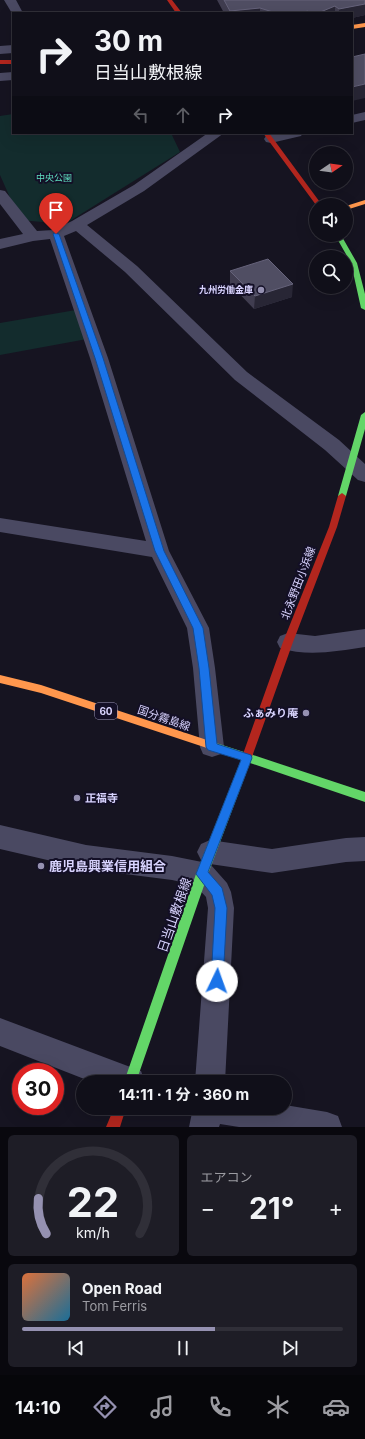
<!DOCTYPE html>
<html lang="ja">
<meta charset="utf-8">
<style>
body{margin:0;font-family:Inter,"Noto Sans JP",sans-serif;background:#1e1d26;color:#f1f3f6;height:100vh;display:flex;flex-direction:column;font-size:15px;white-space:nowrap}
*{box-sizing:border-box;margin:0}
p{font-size:13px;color:#9c9ca2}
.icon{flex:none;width:22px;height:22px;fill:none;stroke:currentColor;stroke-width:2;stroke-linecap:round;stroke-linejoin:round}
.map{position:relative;height:1127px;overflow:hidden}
.side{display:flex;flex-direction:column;gap:8px;padding:8px;background:#09080e;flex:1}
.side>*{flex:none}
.guide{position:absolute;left:12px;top:12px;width:341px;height:122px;border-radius:0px;box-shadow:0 4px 16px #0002,0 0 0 1px #302f38;background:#100f19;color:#f1f3f6;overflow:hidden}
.needle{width:26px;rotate:77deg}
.controls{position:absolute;left:309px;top:146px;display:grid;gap:8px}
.controls a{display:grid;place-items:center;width:44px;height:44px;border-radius:50%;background:#100f19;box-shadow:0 4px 16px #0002,0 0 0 1px #302f38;font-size:20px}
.speed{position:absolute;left:12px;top:1063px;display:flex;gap:8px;font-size:20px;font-weight:700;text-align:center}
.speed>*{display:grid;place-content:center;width:52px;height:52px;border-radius:50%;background:#100f19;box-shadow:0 4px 16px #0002,0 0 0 1px #302f38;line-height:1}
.speed .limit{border:6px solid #d22;background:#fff;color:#111}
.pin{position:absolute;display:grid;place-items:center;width:34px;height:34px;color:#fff;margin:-41px -17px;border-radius:50% 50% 50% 0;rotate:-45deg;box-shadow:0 0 4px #0007}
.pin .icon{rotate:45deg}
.me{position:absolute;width:44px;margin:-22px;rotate:3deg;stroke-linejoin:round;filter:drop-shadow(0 0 3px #0008)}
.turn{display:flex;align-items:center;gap:14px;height:84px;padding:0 16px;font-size:18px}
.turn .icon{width:52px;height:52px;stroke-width:2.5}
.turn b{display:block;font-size:28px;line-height:34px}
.lanes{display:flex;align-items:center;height:38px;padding:0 16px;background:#0003;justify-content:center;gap:20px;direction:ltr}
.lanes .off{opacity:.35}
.big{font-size:30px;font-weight:700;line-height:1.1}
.side .card{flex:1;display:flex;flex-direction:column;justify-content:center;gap:6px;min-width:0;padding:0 14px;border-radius:6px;background:#1e1d26}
.side .dial{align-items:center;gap:0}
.dial svg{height:104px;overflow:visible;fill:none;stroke:#302f38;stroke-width:7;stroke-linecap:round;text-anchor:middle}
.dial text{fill:#f1f3f6;stroke:none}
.song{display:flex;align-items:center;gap:12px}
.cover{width:48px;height:48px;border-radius:6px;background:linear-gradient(135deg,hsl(20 70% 55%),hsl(200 70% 35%))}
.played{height:4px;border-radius:2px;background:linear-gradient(90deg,#9591b1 60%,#302f38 60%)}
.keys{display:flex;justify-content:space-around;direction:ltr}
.heat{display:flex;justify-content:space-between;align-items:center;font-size:22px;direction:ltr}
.side .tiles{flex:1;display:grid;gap:8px;grid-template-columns:1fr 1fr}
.card:last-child{grid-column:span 2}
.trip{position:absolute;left:76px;top:1075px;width:216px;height:40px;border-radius:20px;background:#100f19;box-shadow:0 4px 16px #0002,0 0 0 1px #302f38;font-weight:700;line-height:40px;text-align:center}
.tab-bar{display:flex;height:64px;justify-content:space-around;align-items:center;background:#06060a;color:#9c9ca2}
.tab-bar .icon{width:28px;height:28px}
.tab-bar .on{color:#9591b1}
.tab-bar b{font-size:18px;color:#f1f3f6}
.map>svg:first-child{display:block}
</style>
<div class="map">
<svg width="365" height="1127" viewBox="0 0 365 1127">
<rect width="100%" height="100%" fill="#161421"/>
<path fill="#132c2d" d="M 13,114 L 13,133 L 171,133 L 180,152 L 65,224 L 20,220 L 0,175 L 0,116 Z
M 76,310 L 87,339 L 0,355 L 0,323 Z"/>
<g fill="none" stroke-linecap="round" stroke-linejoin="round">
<path fill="#4a4962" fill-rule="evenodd" d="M 4,0 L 16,0 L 23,13 L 13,13 L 13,15 Z
M 13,45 L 13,53 L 0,54 L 0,46 Z
M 13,72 L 13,80 L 0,81 L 0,73 Z
M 365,112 L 365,120 L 352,123 L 352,115 Z
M 208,133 L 224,133 L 144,191 L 87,225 L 137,266 L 247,372 L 339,440 L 365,464 L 365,482 L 358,480 L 325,450 L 235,380 L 125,272 L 76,231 L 64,236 L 108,358 L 169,551 L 209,628 L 215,668 L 224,747 L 221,754 L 212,757 L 203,754 L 200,747 L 193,668 L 187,628 L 152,557 L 0,532 L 0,518 L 146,541 L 90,358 L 50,239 L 33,241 L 0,249 L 0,239 L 23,234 L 0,204 L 0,190 L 5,191 L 37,231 L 53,230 L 72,221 L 134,185 Z
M 279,133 L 303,133 L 301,136 L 271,143 L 266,142 L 264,139 L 266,136 Z
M 365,629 L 365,647 C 337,651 308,657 280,648 L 277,642 L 280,636 L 288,633 L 315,636 Z
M 0,825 L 86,845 L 172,856 L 202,862 L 211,865 L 227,883 L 231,892 L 234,908 L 225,1082 L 195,1082 L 208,908 L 206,897 L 195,885 L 172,880 L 86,869 L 0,849 Z
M 365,837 L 365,861 L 346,862 L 272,873 L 210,864 L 201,860 L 197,852 L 201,844 L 210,840 L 272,849 L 346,838 Z
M 0,1018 L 141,1071 L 145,1082 L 92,1082 L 0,1046 Z
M 285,1105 L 327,1112 L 338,1116 L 342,1127 L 239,1127 L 220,1124 L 219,1127 L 189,1127 L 193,1108 L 285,1108 Z"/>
<path fill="#63d668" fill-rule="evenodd" d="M 335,235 L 341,235 L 357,263 L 365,294 L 365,310 L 361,308 L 351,263 Z
M 365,412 L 365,429 L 346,496 L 342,499 L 338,496 L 361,415 Z
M 213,742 L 244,752 L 248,750 L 252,751 L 253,755 L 365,792 L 365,802 L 250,763 L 208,874 L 136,1082 L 124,1082 L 196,874 L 241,760 L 209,749 L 208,746 L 209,743 Z"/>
<path fill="#ff974d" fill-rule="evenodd" d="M 365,23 L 365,27 L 352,29 L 352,25 Z
M 365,200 L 365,204 L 346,210 L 346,206 Z
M 0,675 L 41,685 L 213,742 L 217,743 L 218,746 L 217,749 L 213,750 L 41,693 L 0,683 Z"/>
<path fill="#b3261e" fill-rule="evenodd" d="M 167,0 L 172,0 L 182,13 L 176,13 Z
M 0,60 L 13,60 L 13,64 L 0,64 Z
M 263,133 L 269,133 L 322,205 L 316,205 Z
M 342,493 L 346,496 L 337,527 L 293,642 L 253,754 L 252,757 L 248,758 L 244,757 L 243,754 L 283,642 L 329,527 L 338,496 Z
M 114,1108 L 126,1108 L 120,1127 L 106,1127 Z"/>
</g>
<path fill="#403d50" d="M 217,0 L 365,0 L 365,15 L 352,18 L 352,13 L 224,13 Z
M 230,271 L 292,297 L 254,309 L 230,284 Z"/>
<path fill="#282635" d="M 365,4 L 365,15 L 352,18 L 352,13 L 339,13 L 339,9 Z
M 335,6 L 335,13 L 318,13 Z
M 260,8 L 260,13 L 230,13 L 230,11 Z
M 365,84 L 365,98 L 352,101 L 352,87 Z
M 293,284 L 292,297 L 254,309 L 255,296 Z"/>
<path fill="#504e63" stroke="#66637b" d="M 224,0 L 365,0 L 365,4 L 339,9 L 335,6 L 318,13 L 312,13 L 307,11 L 304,13 L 276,13 L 260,8 L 230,11 Z
M 365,54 L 365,84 L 352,87 L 352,57 Z
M 268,259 L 293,284 L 255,296 L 230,271 Z"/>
<path fill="#1a73e8" stroke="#114b97" d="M 54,233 L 59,234 L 103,358 L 164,551 L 203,628 L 209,668 L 217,744 L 251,755 L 252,758 L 208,872 L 222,888 L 227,908 L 223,981 L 221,986 L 217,987 L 213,986 L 211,981 L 215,908 L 212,895 L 196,874 L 241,760 L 208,750 L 206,747 L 199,668 L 193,628 L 155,551 L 95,358 L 53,234 Z"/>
<g fill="#9591b1" stroke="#130f26" stroke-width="1.5">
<circle cx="261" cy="290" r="4"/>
<circle cx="306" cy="713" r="4"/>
<circle cx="77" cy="798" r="4"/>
<circle cx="41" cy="866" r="4"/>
</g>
<g text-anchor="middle" stroke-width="4" stroke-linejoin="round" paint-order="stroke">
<g font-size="9" fill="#5fe0c0" stroke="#130f26">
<text x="54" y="181">中央公園</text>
</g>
<g font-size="9" font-weight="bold" fill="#d9d4ff" stroke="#130f26" text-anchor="end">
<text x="253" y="293">九州労働金庫</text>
</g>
<rect fill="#130f26" stroke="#9e99be" stroke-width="1" x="95" y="703" width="22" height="16" rx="3"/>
<g font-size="10" font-weight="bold" fill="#d9d4ff">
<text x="106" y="715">60</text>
</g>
<g font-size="11" fill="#d9d4ff" stroke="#130f26">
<text transform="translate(298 583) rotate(-69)" y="4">北永野田小浜線</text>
<text transform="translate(164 718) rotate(19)" y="4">国分霧島線</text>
</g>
<g font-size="11" font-weight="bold" fill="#d9d4ff" stroke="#130f26" text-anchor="end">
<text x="298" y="717">ふぁみり庵</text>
<text x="85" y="802" text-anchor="start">正福寺</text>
</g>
<g font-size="13" font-weight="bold" fill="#d9d4ff" stroke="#130f26" text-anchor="start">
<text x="49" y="871">鹿児島興業信用組合</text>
</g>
<g font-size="13" fill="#d9d4ff" stroke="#130f26">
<text transform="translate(174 915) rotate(-71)" y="5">日当山敷根線</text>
</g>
</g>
</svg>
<div class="controls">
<a><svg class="needle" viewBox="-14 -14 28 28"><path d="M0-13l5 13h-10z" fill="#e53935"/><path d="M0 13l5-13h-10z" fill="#9c9ca2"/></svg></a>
<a><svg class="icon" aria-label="sound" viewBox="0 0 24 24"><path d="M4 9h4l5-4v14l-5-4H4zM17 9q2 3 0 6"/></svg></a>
<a><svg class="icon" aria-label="search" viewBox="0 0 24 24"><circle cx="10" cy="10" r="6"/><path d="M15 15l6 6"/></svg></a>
</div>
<div class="speed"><div class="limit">30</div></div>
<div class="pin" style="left:56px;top:234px;background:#d93025"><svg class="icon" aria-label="arrive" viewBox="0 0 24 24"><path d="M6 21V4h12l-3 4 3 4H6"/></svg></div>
<svg class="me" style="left:217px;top:981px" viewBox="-20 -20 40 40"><circle r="19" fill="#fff"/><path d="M0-13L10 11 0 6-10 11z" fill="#1a73e8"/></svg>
<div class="trip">14:11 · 1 分 · 360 m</div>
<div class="guide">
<div class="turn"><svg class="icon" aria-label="right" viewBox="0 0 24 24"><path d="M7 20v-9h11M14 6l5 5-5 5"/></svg><div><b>30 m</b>日当山敷根線</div></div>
<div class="lanes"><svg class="icon off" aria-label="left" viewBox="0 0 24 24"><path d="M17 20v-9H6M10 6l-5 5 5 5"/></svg><svg class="icon off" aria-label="ahead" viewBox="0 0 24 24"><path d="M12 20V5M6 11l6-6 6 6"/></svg><svg class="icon" aria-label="right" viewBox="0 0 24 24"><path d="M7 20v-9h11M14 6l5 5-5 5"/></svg></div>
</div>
</div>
<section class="side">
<div class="tiles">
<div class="card dial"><svg viewBox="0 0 100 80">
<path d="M14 69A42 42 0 1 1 86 69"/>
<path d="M14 69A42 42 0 0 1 8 42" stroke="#9591b1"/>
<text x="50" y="56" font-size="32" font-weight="700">22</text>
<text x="50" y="72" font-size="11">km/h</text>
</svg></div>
<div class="card"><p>エアコン</p>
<div class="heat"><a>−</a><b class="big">21°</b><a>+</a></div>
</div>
<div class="card">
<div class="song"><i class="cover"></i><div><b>Open Road</b><p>Tom Ferris</p></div></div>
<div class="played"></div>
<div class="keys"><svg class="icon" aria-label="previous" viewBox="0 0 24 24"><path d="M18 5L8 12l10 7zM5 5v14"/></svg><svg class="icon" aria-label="pause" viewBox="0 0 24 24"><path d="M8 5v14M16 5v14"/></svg><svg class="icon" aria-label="next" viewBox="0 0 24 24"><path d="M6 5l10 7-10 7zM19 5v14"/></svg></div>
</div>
</div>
</section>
<nav class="tab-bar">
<b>14:10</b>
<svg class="icon on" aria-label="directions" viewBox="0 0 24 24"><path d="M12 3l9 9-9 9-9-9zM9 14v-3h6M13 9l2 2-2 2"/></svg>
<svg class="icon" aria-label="music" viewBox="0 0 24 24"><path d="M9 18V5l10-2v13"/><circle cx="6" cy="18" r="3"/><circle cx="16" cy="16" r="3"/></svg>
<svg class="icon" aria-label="phone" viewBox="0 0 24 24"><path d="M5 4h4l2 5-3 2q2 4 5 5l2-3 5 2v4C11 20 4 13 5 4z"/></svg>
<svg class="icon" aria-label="climate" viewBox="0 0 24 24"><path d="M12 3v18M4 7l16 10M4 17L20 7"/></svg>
<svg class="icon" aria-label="car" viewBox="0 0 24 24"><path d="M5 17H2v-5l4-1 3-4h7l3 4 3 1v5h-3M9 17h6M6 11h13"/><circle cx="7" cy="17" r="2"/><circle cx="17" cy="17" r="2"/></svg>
</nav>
